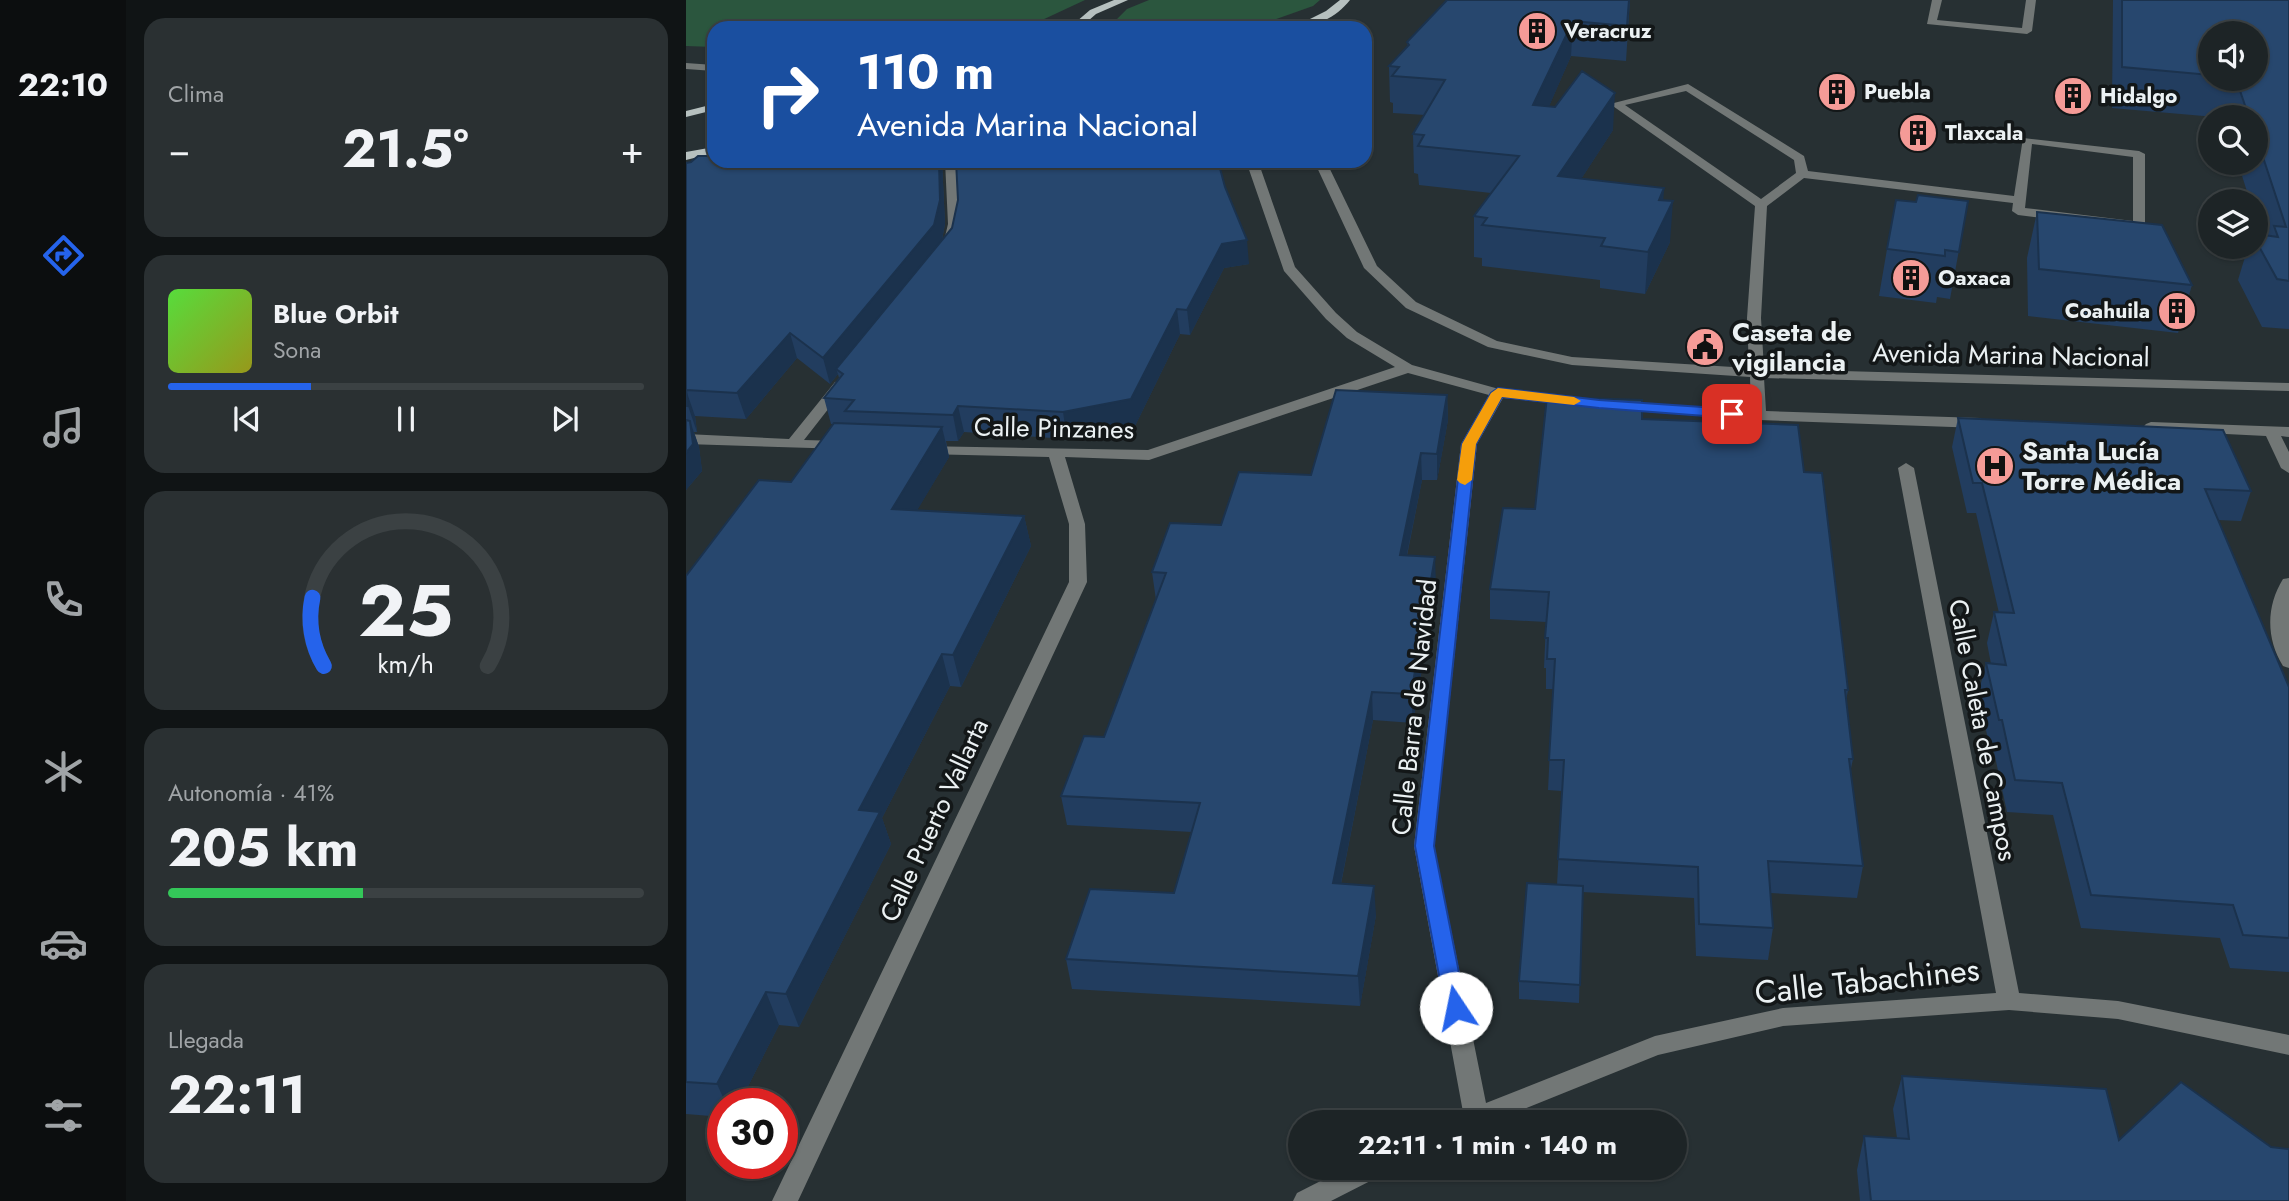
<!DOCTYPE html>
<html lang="es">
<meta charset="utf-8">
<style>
body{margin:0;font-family:Jost,sans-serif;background:#2a3032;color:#f1f3f6;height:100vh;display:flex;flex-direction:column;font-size:26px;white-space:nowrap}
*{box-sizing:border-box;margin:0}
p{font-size:23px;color:#a0a4a7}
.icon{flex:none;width:38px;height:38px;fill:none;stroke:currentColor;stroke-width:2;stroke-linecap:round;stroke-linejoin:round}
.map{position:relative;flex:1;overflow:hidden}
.side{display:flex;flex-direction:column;gap:18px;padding:18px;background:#101415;width:560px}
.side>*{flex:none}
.top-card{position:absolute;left:21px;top:21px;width:665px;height:147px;border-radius:21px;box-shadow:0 2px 5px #0004,0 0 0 2px #3b4143;background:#1a4fa0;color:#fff;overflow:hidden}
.fabs{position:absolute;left:1512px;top:21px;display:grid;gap:14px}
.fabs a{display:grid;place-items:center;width:70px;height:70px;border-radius:50%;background:#1d2426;box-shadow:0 2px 5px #0004,0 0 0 2px #3b4143;font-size:35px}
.speed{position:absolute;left:21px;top:1088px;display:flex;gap:14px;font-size:35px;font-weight:700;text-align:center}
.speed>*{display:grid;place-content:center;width:91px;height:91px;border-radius:50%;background:#1d2426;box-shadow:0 2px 5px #0004,0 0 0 2px #3b4143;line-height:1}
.speed .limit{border:10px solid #d22;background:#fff;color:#111}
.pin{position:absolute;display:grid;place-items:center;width:60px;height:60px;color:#fff;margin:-30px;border-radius:14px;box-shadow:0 4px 10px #0006}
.me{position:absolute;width:77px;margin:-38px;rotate:349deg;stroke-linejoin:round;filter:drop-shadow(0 0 5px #0008)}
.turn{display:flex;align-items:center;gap:24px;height:147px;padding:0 35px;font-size:32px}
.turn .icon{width:91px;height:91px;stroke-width:2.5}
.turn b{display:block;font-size:49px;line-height:60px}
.big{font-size:52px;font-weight:700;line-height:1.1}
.side .tile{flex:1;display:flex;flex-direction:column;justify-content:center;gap:10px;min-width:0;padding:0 24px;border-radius:21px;background:#2a3032}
.side .dial{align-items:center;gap:0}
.dial svg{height:182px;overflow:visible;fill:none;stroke:#3b4143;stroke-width:7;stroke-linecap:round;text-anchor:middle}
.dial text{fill:#f1f3f6;stroke:none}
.song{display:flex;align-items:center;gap:21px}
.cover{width:84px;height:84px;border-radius:10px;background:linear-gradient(135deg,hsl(110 70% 55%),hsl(60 70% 35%))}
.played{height:7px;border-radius:4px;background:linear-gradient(90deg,#2563eb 30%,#3b4143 30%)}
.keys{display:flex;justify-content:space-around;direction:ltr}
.heat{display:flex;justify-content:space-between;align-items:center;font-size:38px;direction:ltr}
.charge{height:10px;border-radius:5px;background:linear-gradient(90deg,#34c759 41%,#3b4143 0)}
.trip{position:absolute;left:602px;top:1110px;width:399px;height:70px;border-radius:35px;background:#1d2426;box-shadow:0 2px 5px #0004,0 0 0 2px #3b4143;font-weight:700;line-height:70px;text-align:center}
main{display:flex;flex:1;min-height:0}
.dock{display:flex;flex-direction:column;width:126px;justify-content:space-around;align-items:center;background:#0c0e0f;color:#a0a4a7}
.dock .icon{width:49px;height:49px}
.dock .on{color:#2563eb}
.dock b{font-size:32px;color:#f1f3f6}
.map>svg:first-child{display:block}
</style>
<main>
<nav class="dock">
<b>22:10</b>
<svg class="icon on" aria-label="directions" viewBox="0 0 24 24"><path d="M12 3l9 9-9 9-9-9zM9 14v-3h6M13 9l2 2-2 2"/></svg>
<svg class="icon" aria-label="music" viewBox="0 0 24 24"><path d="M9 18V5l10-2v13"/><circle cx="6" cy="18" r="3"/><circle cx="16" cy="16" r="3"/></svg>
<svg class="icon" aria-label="phone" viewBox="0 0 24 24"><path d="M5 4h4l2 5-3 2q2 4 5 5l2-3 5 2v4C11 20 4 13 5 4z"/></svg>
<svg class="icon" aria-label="climate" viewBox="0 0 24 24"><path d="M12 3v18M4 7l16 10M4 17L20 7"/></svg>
<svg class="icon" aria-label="car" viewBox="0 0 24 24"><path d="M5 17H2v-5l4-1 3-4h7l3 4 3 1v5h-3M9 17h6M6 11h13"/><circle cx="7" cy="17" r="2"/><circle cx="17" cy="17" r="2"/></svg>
<svg class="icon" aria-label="filters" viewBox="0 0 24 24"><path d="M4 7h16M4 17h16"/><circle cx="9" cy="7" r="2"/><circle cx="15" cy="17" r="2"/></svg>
</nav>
<section class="side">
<div class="tile"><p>Clima</p>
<div class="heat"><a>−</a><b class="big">21.5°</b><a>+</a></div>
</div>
<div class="tile">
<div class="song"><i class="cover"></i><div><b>Blue Orbit</b><p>Sona</p></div></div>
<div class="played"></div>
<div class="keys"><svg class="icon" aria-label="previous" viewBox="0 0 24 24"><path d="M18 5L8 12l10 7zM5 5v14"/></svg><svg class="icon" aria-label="pause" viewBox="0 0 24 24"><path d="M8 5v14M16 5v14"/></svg><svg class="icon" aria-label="next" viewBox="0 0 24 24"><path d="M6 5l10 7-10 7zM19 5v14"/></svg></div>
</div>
<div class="tile dial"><svg viewBox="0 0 100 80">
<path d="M14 69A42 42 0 1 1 86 69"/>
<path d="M14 69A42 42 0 0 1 9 39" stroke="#2563eb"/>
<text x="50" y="56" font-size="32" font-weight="700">25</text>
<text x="50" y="72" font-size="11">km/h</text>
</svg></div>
<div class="tile"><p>Autonomía · 41%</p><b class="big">205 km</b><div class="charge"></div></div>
<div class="tile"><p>Llegada</p><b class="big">22:11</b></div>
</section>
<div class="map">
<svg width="1603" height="1201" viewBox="0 0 1603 1201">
<rect width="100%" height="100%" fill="#273033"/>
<path fill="#2b563e" d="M 0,0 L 399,0 L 354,21 L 315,28 L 28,28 L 28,47 L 0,46 Z
M 463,0 L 634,0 L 627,6 L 565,28 L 427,28 L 427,23 L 441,9 Z"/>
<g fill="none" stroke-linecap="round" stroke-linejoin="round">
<path fill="#727776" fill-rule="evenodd" d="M 1246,0 L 1256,0 L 1251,20 L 1336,28 L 1340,0 L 1350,0 L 1346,31 L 1341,34 L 1241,24 Z
M 0,63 L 28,65 L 28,71 L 0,69 Z
M 1002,84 L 1118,156 L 1122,171 L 1328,196 L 1337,138 L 1453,151 L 1459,154 L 1459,226 L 1453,230 L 1332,215 L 1326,211 L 1327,203 L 1118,178 L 1081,206 L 1075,318 L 1078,369 L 1603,383 L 1603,391 L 1078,378 L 1080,411 L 1294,418 L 1302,423 L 1294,428 L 1073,420 L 934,410 L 927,406 L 929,403 L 1065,410 L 1064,377 L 886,365 L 802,347 L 720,308 L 678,268 L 628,161 L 640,161 L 691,266 L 730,302 L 811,341 L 886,357 L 1063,368 L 1061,318 L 1069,206 L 924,104 ZM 1000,91 L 1108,160 L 1110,173 L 1075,199 L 939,105 ZM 1346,144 L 1447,157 L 1447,221 L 1339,208 Z
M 259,161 L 271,161 L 274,224 L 270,241 L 264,245 L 258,241 L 262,224 Z
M 560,161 L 572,161 L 609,267 L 650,313 L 671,332 L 726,365 L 813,389 L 885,397 L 892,401 L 885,405 L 817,398 L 791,444 L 748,846 L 800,1103 L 969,1036 L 1097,1008 L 1310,993 L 1212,468 L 1220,463 L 1228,468 L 1333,993 L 1432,1001 L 1603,1035 L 1603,1055 L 1432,1019 L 1323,1010 L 1097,1026 L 972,1055 L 806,1122 L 766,1122 L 769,1115 L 777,1112 L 728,846 L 775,444 L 803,395 L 722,373 L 463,460 L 379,457 L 399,524 L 401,582 L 112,1201 L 86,1201 L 383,582 L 383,524 L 363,457 L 238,454 L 233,452 L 230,449 L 233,446 L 462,450 L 709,367 L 661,338 L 640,319 L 598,271 Z
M 154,381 L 161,385 L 118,440 L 154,441 L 159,443 L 162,446 L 159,449 L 0,444 L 0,434 L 103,439 L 149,382 Z
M 1465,422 L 1603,427 L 1603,437 L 1595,436 L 1603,452 L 1603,473 L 1595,468 L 1580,436 L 1460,430 L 1457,427 L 1460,424 Z
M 1603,578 L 1603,668 L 1597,666 C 1580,639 1580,606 1597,579 Z
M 662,1167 L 699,1167 L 696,1175 L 645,1201 L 607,1201 L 611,1193 Z"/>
<path fill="#b6c0bf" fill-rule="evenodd" d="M 428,0 L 442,0 L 410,14 L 394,28 L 383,28 L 404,10 Z
M 654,0 L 664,0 C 650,18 628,28 606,28 L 640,11 Z
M 28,104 L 28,110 L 0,117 L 0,111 Z
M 28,147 L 28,153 L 0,160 L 0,152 Z"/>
</g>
<path fill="#223d5f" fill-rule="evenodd" d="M 944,0 L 940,61 L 885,56 L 863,106 L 927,130 L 895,179 L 977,200 L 984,242 L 959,294 L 914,288 L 914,280 L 796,266 L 796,258 L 788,257 L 788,216 L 805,193 L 733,185 L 732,174 L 728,173 L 727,134 L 739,115 L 707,113 L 707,103 L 704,102 L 703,66 L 722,47 L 721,42 Z
M 1427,0 L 1603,0 L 1603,329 L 1576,327 L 1552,280 L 1562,247 L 1570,247 L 1570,234 L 1574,235 L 1570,220 L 1570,201 L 1564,201 L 1552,163 L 1570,163 L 1570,117 L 1529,117 L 1426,108 ZM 1524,33 L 1570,79 L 1524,79 Z
M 28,161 L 256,161 L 259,224 L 256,240 L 539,187 L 563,264 L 538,268 L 504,335 L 494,334 L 449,426 L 381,439 L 278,432 L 272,441 L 260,441 L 263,457 L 231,510 L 338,516 L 345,546 L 275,687 L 264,686 L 196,818 L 205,844 L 113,1027 L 93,1025 L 53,1104 L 37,1104 L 37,1117 L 0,1114 L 0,576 L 105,482 L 147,424 L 145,424 L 138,398 L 153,378 L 152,374 L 144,384 L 111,358 L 60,419 L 9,416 L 11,432 L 8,432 L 13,447 L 16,471 L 0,490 L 0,163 Z
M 1282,201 L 1264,299 L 1251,297 L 1250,303 L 1193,296 L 1201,249 L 1230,202 Z
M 1351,212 L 1506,285 L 1492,333 L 1342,316 L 1341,258 Z
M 761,395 L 762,420 L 751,480 L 736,480 L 721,556 L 750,584 L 727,723 L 687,720 L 655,884 L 690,915 L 674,1006 L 386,989 L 380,959 L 488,893 L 506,832 L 381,825 L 375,796 L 418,737 L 470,600 L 466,572 L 535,525 L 625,475 Z
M 1272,418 L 1565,491 L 1555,521 L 1532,520 L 1603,687 L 1603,972 L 1544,968 L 1534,938 L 1395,928 L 1367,815 L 1321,812 L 1308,752 L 1305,752 L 1292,695 L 1300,663 L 1305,664 L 1301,643 L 1308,612 L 1313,613 L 1290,513 L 1281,513 L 1266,447 Z
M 956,419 L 1118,472 L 1162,690 L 1160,701 L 1167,759 L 1164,773 L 1177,866 L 1171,898 L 1084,893 L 1087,928 L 1082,960 L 1010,956 L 1008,898 L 896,892 L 893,1003 L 833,999 L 833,981 L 871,885 L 876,791 L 862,790 L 867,689 L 860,689 L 860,668 L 858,668 L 860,622 L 804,619 L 804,589 L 849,509 Z
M 1216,1076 L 1433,1140 L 1603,1201 L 1174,1201 L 1171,1170 L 1178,1136 L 1211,1138 L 1207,1109 Z"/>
<path fill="#1b324d" d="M 887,21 L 885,56 L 847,143 L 847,105 Z
M 929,93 L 927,130 L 871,216 L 872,176 Z
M 253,161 L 256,161 L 259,224 L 254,249 L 150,369 L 152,374 L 144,384 L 137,358 Z
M 978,188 L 976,225 L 987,201 L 984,242 L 959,294 L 962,252 L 973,200 Z
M 561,240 L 563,264 L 538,268 L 504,335 L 501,310 L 536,244 Z
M 491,309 L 494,334 L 449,426 L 381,439 L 377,412 Z
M 104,333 L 111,358 L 60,419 L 51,393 Z
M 0,390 L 9,416 L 11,432 L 2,406 Z
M 761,395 L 762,420 L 751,480 L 751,454 Z
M 272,406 L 278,432 L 272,441 L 267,415 Z
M 4,421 L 13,447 L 16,471 L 0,490 L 0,453 Z
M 256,427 L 263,457 L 214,539 L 206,509 Z
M 735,453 L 736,480 L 715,583 L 714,555 Z
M 338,516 L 345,546 L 275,687 L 267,655 Z
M 749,557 L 750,584 L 727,723 L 725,694 Z
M 256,654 L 264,686 L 196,818 L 205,844 L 113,1027 L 100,994 L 173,810 Z
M 686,692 L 687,720 L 649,913 L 647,883 Z
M 688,886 L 690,915 L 674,1006 L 672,976 Z
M 80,992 L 93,1025 L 53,1104 L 40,1104 L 31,1084 Z"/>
<path fill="#27476e" stroke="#1b324d" stroke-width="2" d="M 761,0 L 943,0 L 941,26 L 887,21 L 847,105 L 869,107 L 896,71 L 929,93 L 872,176 L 978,188 L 973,200 L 987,201 L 962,252 L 915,246 L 919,238 L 796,225 L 801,218 L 788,216 L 833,156 L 732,146 L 738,135 L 727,134 L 759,80 L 706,76 L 713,67 L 703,66 L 723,45 L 721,42 Z
M 1436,0 L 1603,0 L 1603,281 L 1591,279 L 1570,241 L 1570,234 L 1592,237 L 1588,226 L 1600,227 L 1570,136 L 1570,117 L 1563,117 L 1550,79 L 1570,79 L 1570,33 L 1524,33 L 1524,75 L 1436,67 Z
M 12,156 L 28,156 L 28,161 L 253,161 L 254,200 L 248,225 L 137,358 L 104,333 L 51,393 L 0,390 L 2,406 L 0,406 L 0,163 L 5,162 Z
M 270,161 L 532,161 L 539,187 L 561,240 L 536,244 L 501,310 L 491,309 L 445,399 L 377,412 L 272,406 L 267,415 L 159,411 L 168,400 L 138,398 L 157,374 L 150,369 L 266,228 L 272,200 Z
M 1232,195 L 1282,201 L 1273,252 L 1259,250 L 1259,256 L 1201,249 L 1210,200 L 1230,202 Z
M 1351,212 L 1476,225 L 1506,285 L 1353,269 Z
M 650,390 L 761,395 L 751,454 L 735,453 L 714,555 L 749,557 L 725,694 L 686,692 L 647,883 L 688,886 L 672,976 L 380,959 L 404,889 L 488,893 L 514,803 L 375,796 L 398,736 L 418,737 L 480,573 L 466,572 L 484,523 L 535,525 L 553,472 L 625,475 Z
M 861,397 L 956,400 L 956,419 L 1112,425 L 1118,472 L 1136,473 L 1162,690 L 1159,690 L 1167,759 L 1163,759 L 1177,866 L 1082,861 L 1087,928 L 1013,924 L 1012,867 L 872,859 L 878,760 L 863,760 L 869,659 L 861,659 L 862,638 L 859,638 L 863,592 L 804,589 L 817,508 L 849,509 Z
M 1272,418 L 1537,430 L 1565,491 L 1519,489 L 1603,687 L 1603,938 L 1557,935 L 1547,905 L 1405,895 L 1376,783 L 1329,780 L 1316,720 L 1313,720 L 1300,663 L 1320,665 L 1308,612 L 1328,613 L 1296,483 L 1287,483 Z
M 0,420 L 4,421 L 7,444 L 0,453 Z
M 148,423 L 256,427 L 206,509 L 338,516 L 267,655 L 256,654 L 173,810 L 194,812 L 100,994 L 80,992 L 31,1084 L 0,1082 L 0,576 L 73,480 L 105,482 Z
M 841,883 L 897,886 L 894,985 L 833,981 Z
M 1216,1076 L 1420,1089 L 1433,1140 L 1495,1082 L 1585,1147 L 1603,1149 L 1603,1201 L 1185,1201 L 1178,1136 L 1223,1139 Z"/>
<path fill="#2563eb" stroke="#184099" stroke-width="2" d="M 812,388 L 913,400 L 1046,409 L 1053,414 L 1046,418 L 913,408 L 816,397 L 790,444 L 748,846 L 780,1008 L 777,1014 L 770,1016 L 762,1014 L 759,1008 L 729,846 L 776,444 L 805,393 Z"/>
<path fill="#f59e0b" d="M 812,388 L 888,397 L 895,401 L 888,405 L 816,397 L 790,444 L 786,480 L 779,485 L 774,483 L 771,480 L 776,444 L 805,393 Z"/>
<defs>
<symbol id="building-disc" viewBox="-11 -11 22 22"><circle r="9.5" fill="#f59b97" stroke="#131718"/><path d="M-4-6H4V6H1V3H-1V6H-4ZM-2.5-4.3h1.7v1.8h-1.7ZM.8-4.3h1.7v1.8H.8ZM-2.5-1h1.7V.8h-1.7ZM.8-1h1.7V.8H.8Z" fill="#111"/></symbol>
<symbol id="civic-disc" viewBox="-11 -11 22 22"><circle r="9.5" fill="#f59b97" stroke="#131718"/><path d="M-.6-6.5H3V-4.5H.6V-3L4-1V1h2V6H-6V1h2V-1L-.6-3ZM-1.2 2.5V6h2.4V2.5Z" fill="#111"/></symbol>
<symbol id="hospital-disc" viewBox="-11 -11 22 22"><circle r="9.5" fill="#f59b97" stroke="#131718"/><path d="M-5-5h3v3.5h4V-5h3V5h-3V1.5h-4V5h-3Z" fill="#111"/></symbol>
</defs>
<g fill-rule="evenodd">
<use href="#building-disc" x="829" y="9" width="44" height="44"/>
<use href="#building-disc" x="1129" y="70" width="44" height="44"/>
<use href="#building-disc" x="1365" y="74" width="44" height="44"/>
<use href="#building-disc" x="1210" y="111" width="44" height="44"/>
<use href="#building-disc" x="1203" y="256" width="44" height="44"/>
<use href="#building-disc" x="1469" y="289" width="44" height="44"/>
<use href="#civic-disc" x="997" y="325" width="44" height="44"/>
<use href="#hospital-disc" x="1287" y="444" width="44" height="44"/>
</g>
<g text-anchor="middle" stroke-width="7" stroke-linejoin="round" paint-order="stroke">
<g font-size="21" font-weight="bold" fill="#ebf1f3" stroke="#131718" text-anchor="start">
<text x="878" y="38">Veracruz</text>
<text x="1178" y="99">Puebla</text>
<text x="1414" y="103">Hidalgo</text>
<text x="1259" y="140">Tlaxcala</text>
<text x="1252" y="285">Oaxaca</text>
<text x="1464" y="318" text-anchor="end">Coahuila</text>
</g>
<g font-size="26" font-weight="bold" fill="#ebf1f3" stroke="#131718" text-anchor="start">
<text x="1046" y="341">Caseta de<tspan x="1046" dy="30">vigilancia</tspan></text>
<text x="1336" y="460">Santa Lucía<tspan x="1336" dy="30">Torre Médica</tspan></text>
</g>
<g font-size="26" fill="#ebf1f3" stroke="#131718">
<text transform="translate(1325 355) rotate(1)" y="9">Avenida Marina Nacional</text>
<text transform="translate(368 428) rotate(1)" y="9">Calle Pinzanes</text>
<text transform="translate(728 707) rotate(-84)" y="9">Calle Barra de Navidad</text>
<text transform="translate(1297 730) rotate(79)" y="9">Calle Caleta de Campos</text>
<text transform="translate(248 820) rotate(-65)" y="9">Calle Puerto Vallarta</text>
</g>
<g font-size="32" fill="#ebf1f3" stroke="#131718">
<text transform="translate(1181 981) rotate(-6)" y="11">Calle Tabachines</text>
</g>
</g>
</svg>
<div class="fabs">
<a><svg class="icon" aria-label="sound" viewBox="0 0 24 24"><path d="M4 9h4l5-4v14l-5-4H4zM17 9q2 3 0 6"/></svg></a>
<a><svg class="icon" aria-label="search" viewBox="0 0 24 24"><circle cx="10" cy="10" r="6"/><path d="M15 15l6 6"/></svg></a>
<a><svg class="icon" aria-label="layers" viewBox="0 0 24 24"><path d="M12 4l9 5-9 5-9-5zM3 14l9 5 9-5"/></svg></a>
</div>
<div class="speed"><div class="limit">30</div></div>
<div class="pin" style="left:1046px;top:414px;background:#d93025"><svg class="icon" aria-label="arrive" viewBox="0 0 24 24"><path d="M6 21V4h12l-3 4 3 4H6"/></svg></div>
<svg class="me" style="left:770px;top:1008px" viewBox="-20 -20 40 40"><circle r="19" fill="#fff"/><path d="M0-13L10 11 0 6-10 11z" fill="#2563eb"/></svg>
<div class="trip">22:11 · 1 min · 140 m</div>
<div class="top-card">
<div class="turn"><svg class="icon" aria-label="right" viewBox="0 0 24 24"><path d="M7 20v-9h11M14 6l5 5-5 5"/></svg><div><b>110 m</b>Avenida Marina Nacional</div></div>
</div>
</div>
</main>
